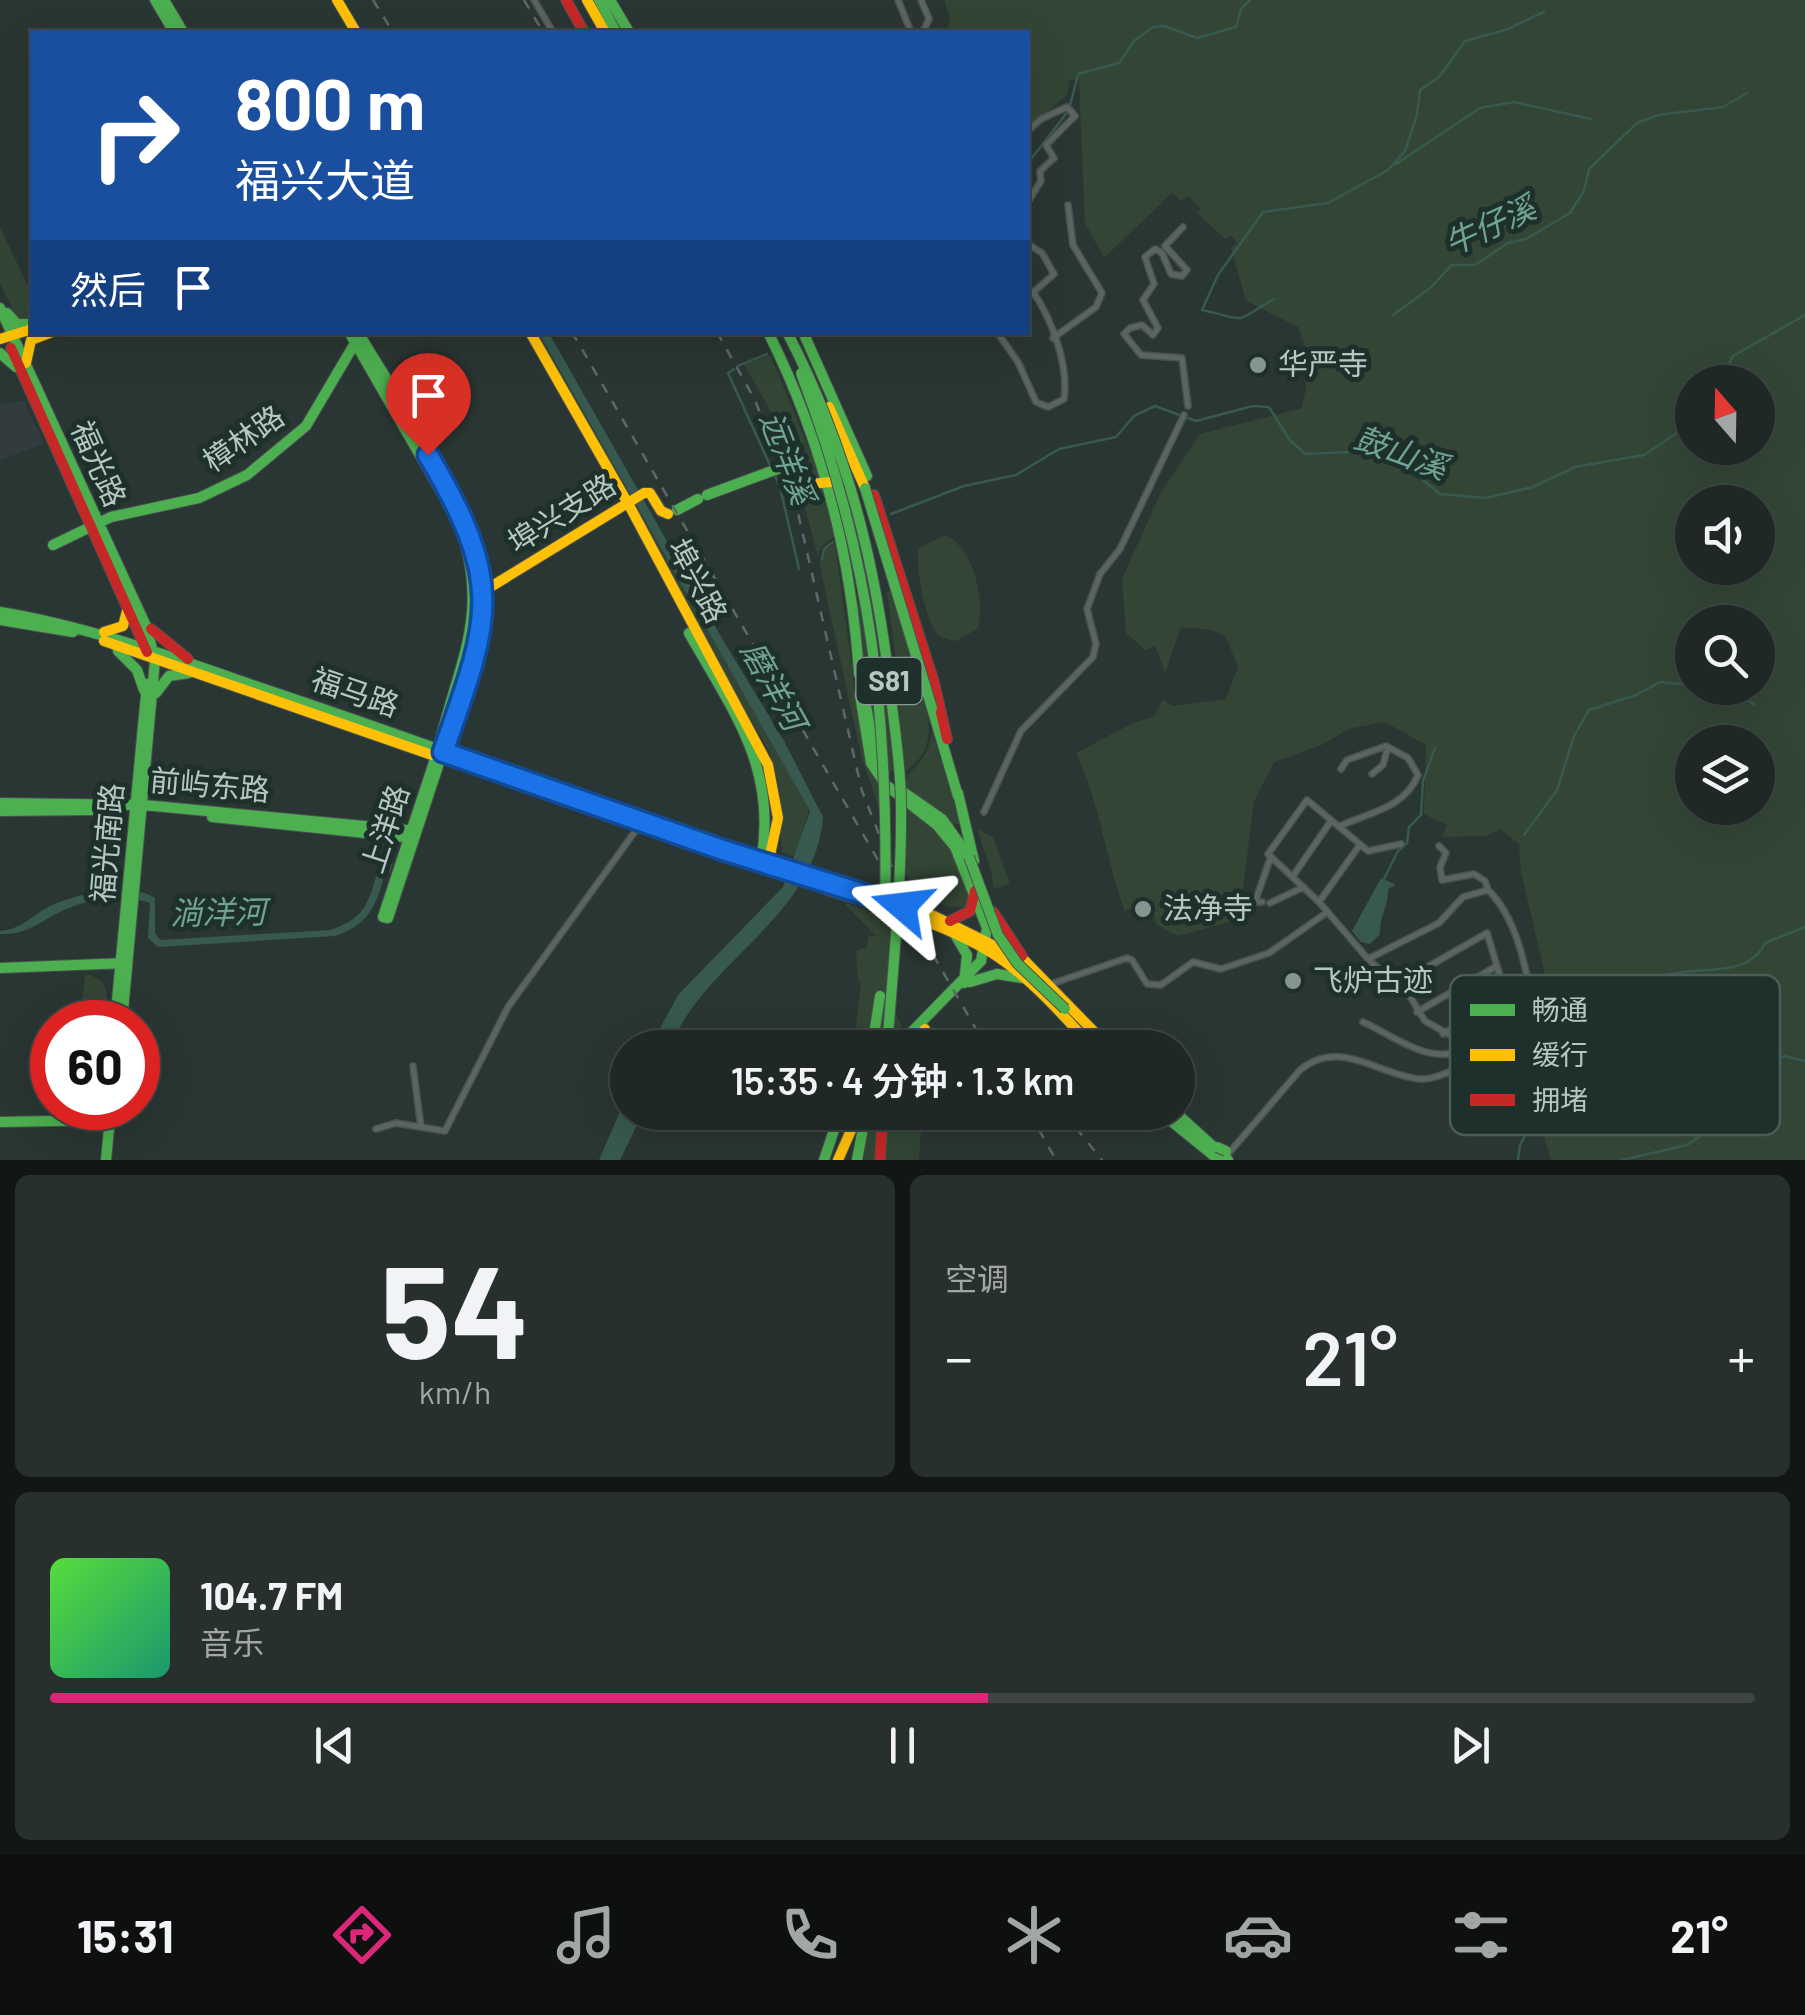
<!DOCTYPE html>
<html lang="zh">
<meta charset="utf-8">
<style>
body{margin:0;font-family:Barlow,"Noto Sans SC",sans-serif;background:#28302e;color:#f1f3f6;height:100vh;display:flex;flex-direction:column;font-size:38px;white-space:nowrap}
*{box-sizing:border-box;margin:0}
p{font-size:32px;color:#a2a6a7}
.icon{flex:none;width:55px;height:55px;fill:none;stroke:currentColor;stroke-width:2;stroke-linecap:round;stroke-linejoin:round}
.map{position:relative;height:1160px;overflow:hidden}
.side{display:flex;flex-direction:column;gap:15px;padding:15px;background:#121615;flex:1}
.side>*{flex:none}
.banner{position:absolute;left:30px;top:30px;width:1000px;height:305px;border-radius:0px;box-shadow:0 10px 40px #0002,0 0 0 2px #3d4443;background:#1a4fa0;color:#fff;overflow:hidden}
.needle{width:65px;rotate:340deg}
.tools{position:absolute;left:1675px;top:365px;display:grid;gap:20px}
.tools a{display:grid;place-items:center;width:100px;height:100px;border-radius:50%;background:#202826;box-shadow:0 10px 40px #0002,0 0 0 2px #3d4443;font-size:50px}
.speed{position:absolute;left:30px;top:1000px;display:flex;gap:20px;font-size:50px;font-weight:700;text-align:center}
.speed>*{display:grid;place-content:center;width:130px;height:130px;border-radius:50%;background:#202826;box-shadow:0 10px 40px #0002,0 0 0 2px #3d4443;line-height:1}
.speed .limit{border:15px solid #d22;background:#fff;color:#111}
.pin{position:absolute;display:grid;place-items:center;width:85px;height:85px;color:#fff;margin:-102px -42px;border-radius:50% 50% 50% 0;rotate:-45deg;box-shadow:0 0 10px #0007}
.pin .icon{rotate:45deg}
.me{position:absolute;width:110px;margin:-55px;rotate:287deg;stroke-linejoin:round;filter:drop-shadow(0 0 8px #0008)}
.turn{display:flex;align-items:center;gap:35px;height:210px;padding:0 40px;font-size:45px}
.turn .icon{width:130px;height:130px;stroke-width:2.5}
.turn b{display:block;font-size:70px;line-height:85px}
.then{display:flex;align-items:center;height:95px;padding:0 40px;background:#0003;gap:20px;font-size:38px}
.big{font-size:75px;font-weight:600;line-height:1.1}
.side .widget{flex:1;display:flex;flex-direction:column;justify-content:center;gap:15px;min-width:0;padding:0 35px;border-radius:15px;background:#28302e}
.side .dial{align-items:center;gap:0}
.dial b{font-size:130px;line-height:1}
.song{display:flex;align-items:center;gap:30px}
.cover{width:120px;height:120px;border-radius:15px;background:linear-gradient(135deg,hsl(110 70% 55%),hsl(160 70% 35%))}
.played{height:10px;border-radius:5px;background:linear-gradient(90deg,#db2777 55%,#3d4443 55%)}
.keys{display:flex;justify-content:space-around;direction:ltr}
.heat{display:flex;justify-content:space-between;align-items:center;font-size:55px;direction:ltr}
.side .tiles{flex:1;display:grid;gap:15px;grid-template-columns:1fr 1fr}
.widget:last-child{grid-column:span 2}
.trip{position:absolute;left:610px;top:1030px;width:585px;height:100px;border-radius:50px;background:#202826;box-shadow:0 10px 40px #0002,0 0 0 2px #3d4443;font-weight:600;line-height:100px;text-align:center}
.tab-bar{display:flex;height:160px;justify-content:space-around;align-items:center;background:#0d100f;color:#a2a6a7}
.tab-bar .icon{width:70px;height:70px}
.tab-bar .selected{color:#db2777}
.tab-bar b{font-size:45px;color:#f1f3f6}
.map>svg:first-child{display:block}
</style>
<div class="map">
<svg width="1805" height="1160" viewBox="0 0 1805 1160">
<rect width="100%" height="100%" fill="#2a3633"/>
<path fill="#323c3f" d="M 24,401 L 44,444 L 0,460 L 0,404 Z"/>
<path fill="#334635" fill-rule="evenodd" d="M 944,0 L 1805,0 L 1805,1160 L 1551,1160 L 1542,1130 L 1556,1103 L 1593,1105 L 1621,1074 L 1622,1046 L 1572,1005 L 1506,1057 L 1498,1036 L 1510,1017 L 1548,987 L 1521,872 L 1519,844 L 1500,829 L 1485,836 L 1442,837 L 1447,825 L 1424,814 L 1426,745 L 1385,722 L 1348,729 L 1324,744 L 1274,762 L 1254,801 L 1239,919 L 1178,936 L 1157,925 L 1148,899 L 1125,911 C 1105,858 1100,803 1076,753 L 1133,723 L 1154,717 L 1163,699 L 1172,706 L 1226,699 L 1238,667 L 1226,637 L 1213,630 L 1181,627 L 1165,673 L 1155,646 L 1145,650 L 1126,633 L 1122,579 L 1161,492 L 1200,434 L 1302,408 L 1311,363 L 1298,327 L 1246,301 L 1231,248 L 1237,242 L 1230,235 L 1225,239 L 1197,213 L 1201,209 L 1188,196 L 1181,201 L 1172,193 L 1104,258 L 1085,223 L 1079,81 L 1070,79 L 1067,95 L 1028,127 L 1028,32 L 935,32 L 936,29 L 947,30 L 950,17 ZM 1692,382 L 1758,382 L 1758,448 L 1692,448 ZM 1692,502 L 1758,502 L 1758,568 L 1692,568 ZM 1692,622 L 1758,622 L 1758,688 L 1692,688 ZM 1692,742 L 1758,742 L 1758,808 L 1692,808 Z
M 0,227 L 32,295 L 32,318 L 23,319 L 15,314 L 0,284 Z
M 531,333 L 539,333 L 809,809 L 795,857 L 782,852 C 779,814 784,783 767,748 Z
M 770,355 L 773,361 L 820,476 L 805,479 L 792,458 L 788,459 L 766,402 L 744,365 Z
M 823,486 L 834,537 L 822,546 L 818,557 L 800,489 Z
M 945,535 C 973,546 987,603 977,629 L 956,641 C 953,641 942,638 940,636 C 926,627 914,563 919,548 Z
M 835,543 L 862,740 L 883,784 L 886,828 L 862,759 L 819,562 L 825,550 Z
M 895,590 C 905,629 937,705 927,743 C 923,757 915,764 903,773 C 895,772 887,771 883,763 C 867,738 861,645 856,612 L 857,601 L 867,598 L 901,757 L 898,675 L 887,592 Z
M 932,731 L 960,823 L 951,826 L 903,787 C 909,765 928,765 932,731 Z
M 904,804 C 932,826 976,868 966,908 L 946,906 L 916,894 L 899,860 Z
M 977,829 L 993,837 L 1010,884 L 993,889 L 992,874 Z
M 843,902 L 901,923 L 909,938 L 897,943 L 896,1015 L 902,1026 L 874,1047 L 854,1047 L 861,982 L 858,981 L 856,951 L 867,947 L 868,937 L 876,936 Z
M 89,975 C 113,982 106,998 105,1022 L 80,1022 L 85,976 Z
M 872,1113 L 937,1113 L 921,1131 L 919,1160 L 850,1160 Z"/>
<path fill="#37594f" d="M 539,333 L 549,333 L 723,640 L 783,739 L 823,817 C 815,918 706,959 670,1047 L 650,1047 L 678,995 L 783,887 L 810,811 Z
M 393,863 L 390,872 L 385,872 C 377,905 369,925 335,936 L 158,947 L 148,938 L 150,903 C 121,893 85,899 58,913 C 37,924 25,935 0,934 L 0,931 C 22,929 30,917 48,907 C 74,894 131,881 155,898 L 155,933 L 160,940 L 330,930 C 367,918 368,902 379,867 Z
M 1381,878 L 1396,885 L 1388,889 C 1389,906 1379,916 1380,934 L 1370,944 L 1361,942 L 1352,931 Z
M 627,1095 L 628,1112 L 643,1113 L 620,1160 L 599,1160 Z"/>
<g fill="none" stroke-linecap="round" stroke-linejoin="round">
<path stroke="#37594f" stroke-width="2.5" d="M 1028,163 L 1069,110 L 1078,74 L 1119,63 L 1134,41 L 1153,27 L 1164,26 L 1197,38 L 1236,27 L 1241,9 L 1250,0
M 1396,164 L 1480,108 L 1514,102 L 1591,119
M 1274,299 C 1230,324 1252,321 1202,310 L 1218,275 L 1263,212 L 1328,203 L 1388,170 L 1405,151 L 1417,115 L 1420,90 L 1439,77 L 1465,41 L 1508,29 L 1544,12
M 1393,315 L 1429,289 L 1452,265 L 1475,265 L 1508,243 L 1526,239 L 1570,213 L 1584,191 L 1589,169 L 1637,123 L 1658,115 L 1723,107 L 1747,93
M 738,366 L 767,354
M 734,369 L 728,373 L 780,487 L 799,569
M 1720,382 L 1733,356 L 1805,315
M 891,514 L 964,486 L 1016,475 L 1059,449 L 1116,437 L 1134,416 L 1155,406 L 1196,421 L 1253,406 L 1269,407 L 1289,439 L 1305,454 L 1353,452 L 1417,475 L 1440,494 L 1486,498 L 1533,487 L 1575,467 L 1644,455 L 1692,423
M 822,559 L 824,549 L 833,542
M 1707,688 L 1733,691 L 1755,705
M 1524,835 L 1557,790 L 1574,736 L 1589,710 L 1636,695 L 1660,682 L 1692,685
M 1384,879 L 1398,851 L 1407,843 L 1409,827 L 1421,815 L 1423,781 L 1435,748
M 1518,1160 L 1520,1145 L 1549,1091 L 1561,1080 L 1589,1068 L 1615,1017 L 1633,1001 L 1635,992 C 1646,985 1658,977 1671,974 C 1701,966 1749,978 1765,943 L 1805,927
M 1622,1160 L 1687,1145 L 1700,1136 L 1719,1102 L 1784,1056 L 1805,1061"/>
<defs>
<path id="street" d="M 534,0 L 553,32
M 898,0 L 911,32
M 921,0 L 929,19 L 923,32
M 1028,131 L 1041,119 L 1067,107 L 1075,116 L 1046,145 L 1054,158 L 1040,171 L 1041,181 L 1028,202
M 1183,227 L 1165,246 L 1187,270 L 1182,276 L 1171,274 L 1162,253 L 1155,249 L 1145,257 L 1154,284 L 1143,300 L 1158,328 L 1153,335 L 1142,325 L 1130,328 L 1124,334 L 1141,355 L 1182,358 L 1188,406
M 1028,244 L 1042,253 L 1054,274 L 1028,297
M 997,332 L 1018,362 L 1036,402 L 1048,407 L 1064,399 C 1069,366 1052,319 1033,292
M 1053,338 L 1096,307 L 1102,293 L 1073,245 L 1068,205
M 1372,774 L 1383,765 L 1388,747
M 984,812 L 1021,731 L 1093,657 L 1096,644 L 1087,609 L 1100,574 L 1120,549 L 1184,415
M 1340,826 C 1368,813 1405,808 1418,775 L 1408,758 L 1386,746 L 1347,760 L 1341,769
M 1293,876 L 1331,821
M 1262,902 L 1255,902 L 1270,859
M 1319,902 L 1359,846
M 1270,903 L 1304,887
M 1368,959 L 1439,923 L 1463,897 L 1488,890 L 1485,881 L 1474,874 L 1442,880 L 1440,867 L 1446,853 L 1439,846
M 1051,984 L 1127,958 L 1132,960 L 1147,984 L 1161,985 L 1193,962 L 1221,969 L 1269,953 L 1326,913
M 1396,985 L 1487,933 L 1506,996 L 1443,1034
M 1417,1012 L 1495,967
M 1363,1022 C 1393,1035 1432,1068 1465,1048
M 1462,1042 L 1532,1000 C 1525,964 1516,917 1488,890
M 413,1066 L 421,1127
M 376,1129 L 396,1123 L 445,1131 L 508,1007 L 639,826
M 1229,1153 L 1300,1070 C 1339,1037 1378,1075 1420,1079 C 1436,1080 1456,1068 1472,1063 L 1461,1041 L 1425,1021 L 1411,998 L 1368,959 L 1319,902 L 1268,854 L 1307,800 L 1368,851 L 1401,844"/>
<path id="fast" d="M 155,0 L 174,32
M 164,0 L 183,32
M 599,0 L 616,32
M 610,0 L 629,32
M 0,308 L 146,626 L 155,660 L 122,1022
M 7,313 L 17,324 L 32,324
M 349,332 L 458,521 C 493,616 457,663 437,754
M 358,332 C 411,423 492,521 481,633 C 477,676 456,717 441,757
M 768,332 C 822,440 851,553 859,674
M 803,332 L 867,476
M 0,353 L 16,367
M 707,495 L 780,468
M 677,510 L 698,499
M 53,545 L 111,517 L 199,498 L 247,475 L 306,426 L 358,338
M 0,612 C 91,627 177,659 264,689 C 414,739 562,794 711,846
M 0,620 L 73,632
M 689,633 C 733,711 778,768 761,862
M 118,651 L 137,670 L 144,690
M 859,667 L 874,750 L 884,773
M 156,693 L 169,676 L 189,673
M 860,695 L 871,763 L 886,785 L 937,825 L 955,847 L 987,928 L 981,961 L 896,1048
M 932,708 L 958,796
M 436,756 L 383,917 L 388,918 L 441,757
M 899,789 L 942,819 L 969,857
M 958,793 L 974,861
M 0,803 L 144,805 L 416,831
M 0,811 L 92,810
M 212,817 L 414,838
M 956,936 L 967,955 L 964,983
M 0,968 L 127,963
M 970,982 L 997,974 L 1022,978
M 115,1022 L 147,684
M 872,1048 L 880,996
M 1160,1112 L 1219,1160
M 1175,1112 L 1228,1160
M 0,1122 L 109,1120
M 106,1160 L 111,1108
M 824,1160 L 840,1112
M 857,1160 L 866,1112"/>
<path id="slow" d="M 337,0 L 356,32
M 587,0 L 605,32
M 530,332 L 630,507 L 768,765 L 778,818 L 768,864
M 0,339 L 32,329
M 26,363 L 31,340 L 52,332
M 829,407 L 865,488
M 785,466 L 790,464 L 801,485 L 831,482
M 479,594 L 644,493 L 650,493 L 661,511 L 668,514
M 104,632 L 123,626 L 127,611
M 104,641 L 432,755
M 711,846 L 934,916 L 1025,961 L 1110,1048
M 827,890 C 883,907 942,922 992,953 C 1031,978 1062,1014 1093,1048
M 906,1048 L 925,1029
M 838,1160 L 859,1112"/>
<path id="jam" d="M 566,0 L 584,32
M 11,348 L 147,652
M 874,495 L 934,682 L 947,739
M 151,629 L 188,659
M 993,912 L 1022,956
M 950,921 L 970,911 L 975,891
M 880,1160 L 883,1112"/>
</defs>
<use href="#street" stroke="#48514e" stroke-width="8"/>
<use href="#fast" stroke="#48514e" stroke-width="12"/>
<use href="#slow" stroke="#48514e" stroke-width="12"/>
<use href="#jam" stroke="#48514e" stroke-width="12"/>
<use href="#street" stroke="#5a6461" stroke-width="5"/>
<use href="#fast" stroke="#4caf50" stroke-width="10"/>
<use href="#slow" stroke="#ffc107" stroke-width="10"/>
<use href="#jam" stroke="#c62828" stroke-width="10"/>
<path stroke="#5e6865" stroke-width="2.5" stroke-dasharray="10 10" stroke-linecap="butt" d="M 373,0 L 393,32
M 524,0 L 543,32
M 572,332 L 987,1048
M 717,332 L 755,400 L 798,513 L 862,791 L 892,867
M 1042,1030 L 1045,1048
M 1004,1032 L 1013,1048
M 1029,1112 L 1056,1160
M 1063,1112 L 1102,1160"/>
<defs>
<path id="fast-bridge" d="M 787,332 C 848,449 877,567 891,697 C 895,732 901,768 901,804 C 902,885 893,967 887,1048
M 801,373 C 872,561 889,715 885,915
M 865,488 L 932,708
M 969,857 L 998,935 L 1017,963 L 1065,1009
M 1217,1147 L 1226,1151"/>
</defs>
<use href="#fast-bridge" stroke="#48514e" stroke-width="12" stroke-linecap="butt"/>
<use href="#fast-bridge" stroke="#4caf50" stroke-width="10"/>
</g>
<g fill="none" stroke-linecap="round" stroke-linejoin="round">
<defs>
<path id="route" d="M 428,455 C 505,585 491,616 443,752 L 723,850 L 902,906"/>
</defs>
<use href="#route" stroke="#114b97" stroke-width="25"/>
<use href="#route" stroke="#1a73e8" stroke-width="18"/>
</g>
<g fill="#849490" stroke="#1e302b" stroke-width="4">
<circle cx="1258" cy="365" r="10"/>
<circle cx="1143" cy="909" r="10"/>
<circle cx="1293" cy="981" r="10"/>
</g>
<g text-anchor="middle" stroke-width="10" stroke-linejoin="round" paint-order="stroke">
<rect fill="#1e302b" stroke="#879a95" stroke-width="2.5" x="856.5" y="658" width="65" height="46" rx="8"/>
<g font-size="28" font-weight="bold" fill="#b4c7c2">
<text x="889" y="691">S81</text>
</g>
<g font-size="30" fill="#b4c7c2" stroke="#1e302b" text-anchor="start">
<text x="1278" y="375">华严寺</text>
<text x="1163" y="919">法净寺</text>
<text x="1313" y="991">飞炉古迹</text>
</g>
<g font-size="30" fill="#b4c7c2" stroke="#1e302b">
<text transform="translate(244 439) rotate(-35)" y="10">樟林路</text>
<text transform="translate(98 464) rotate(66)" y="10">福光路</text>
<text transform="translate(562 514) rotate(-32)" y="10">埠兴支路</text>
<text transform="translate(697 581) rotate(62)" y="10">埠兴路</text>
<text transform="translate(355 693) rotate(19)" y="10">福马路</text>
<text transform="translate(210 786) rotate(5)" y="10">前屿东路</text>
<text transform="translate(386 829) rotate(-72)" y="10">上洋路</text>
<text transform="translate(108 843) rotate(-85)" y="10">福光南路</text>
</g>
<g font-size="32" font-style="italic" fill="#70a394" stroke="#1e302b">
<text transform="translate(1490 226) rotate(-25)" y="11">牛仔溪</text>
<text transform="translate(1401 453) rotate(20)" y="11">鼓山溪</text>
<text transform="translate(787 458) rotate(69)" y="11">远洋溪</text>
<text transform="translate(773 686) rotate(61)" y="11">磨洋河</text>
<text transform="translate(218 913) rotate(-1)" y="11">淌洋河</text>
</g>
</g>
<rect x="1450" y="975" width="330" height="160" rx="15" fill="#1e302b" stroke="#4b5d58" stroke-width="2.5"/>
<rect x="1470" y="1004" width="45" height="12" fill="#4caf50"/>
<rect x="1470" y="1049" width="45" height="12" fill="#ffc107"/>
<rect x="1470" y="1094" width="45" height="12" fill="#c62828"/>
<g font-size="28" fill="#b4c7c2">
<text x="1532" y="1020">畅通</text>
<text x="1532" y="1065">缓行</text>
<text x="1532" y="1110">拥堵</text>
</g>
</svg>
<div class="tools">
<a><svg class="needle" viewBox="-14 -14 28 28"><path d="M0-13l5 13h-10z" fill="#e53935"/><path d="M0 13l5-13h-10z" fill="#a2a6a7"/></svg></a>
<a><svg class="icon" aria-label="sound" viewBox="0 0 24 24"><path d="M4 9h4l5-4v14l-5-4H4zM17 9q2 3 0 6"/></svg></a>
<a><svg class="icon" aria-label="search" viewBox="0 0 24 24"><circle cx="10" cy="10" r="6"/><path d="M15 15l6 6"/></svg></a>
<a><svg class="icon" aria-label="layers" viewBox="0 0 24 24"><path d="M12 4l9 5-9 5-9-5zM3 14l9 5 9-5"/></svg></a>
</div>
<div class="speed"><div class="limit">60</div></div>
<div class="pin" style="left:428px;top:455px;background:#d93025"><svg class="icon" aria-label="arrive" viewBox="0 0 24 24"><path d="M6 21V4h12l-3 4 3 4H6"/></svg></div>
<svg class="me" style="left:902px;top:906px" viewBox="-20 -20 40 40"><path d="M0-17L14 15 0 8-14 15z" fill="#1a73e8" stroke="#fff" stroke-width="4"/></svg>
<div class="trip">15:35 · 4 分钟 · 1.3 km</div>
<div class="banner">
<div class="turn"><svg class="icon" aria-label="right" viewBox="0 0 24 24"><path d="M7 20v-9h11M14 6l5 5-5 5"/></svg><div><b>800 m</b>福兴大道</div></div>
<div class="then">然后<svg class="icon" aria-label="arrive" viewBox="0 0 24 24"><path d="M6 21V4h12l-3 4 3 4H6"/></svg></div>
</div>
</div>
<section class="side">
<div class="tiles">
<div class="widget dial"><b>54</b><p>km/h</p></div>
<div class="widget"><p>空调</p>
<div class="heat"><a>−</a><b class="big">21°</b><a>+</a></div>
</div>
<div class="widget">
<div class="song"><i class="cover"></i><div><b>104.7 FM</b><p>音乐</p></div></div>
<div class="played"></div>
<div class="keys"><svg class="icon" aria-label="previous" viewBox="0 0 24 24"><path d="M18 5L8 12l10 7zM5 5v14"/></svg><svg class="icon" aria-label="pause" viewBox="0 0 24 24"><path d="M8 5v14M16 5v14"/></svg><svg class="icon" aria-label="next" viewBox="0 0 24 24"><path d="M6 5l10 7-10 7zM19 5v14"/></svg></div>
</div>
</div>
</section>
<nav class="tab-bar">
<b>15:31</b>
<svg class="icon selected" aria-label="directions" viewBox="0 0 24 24"><path d="M12 3l9 9-9 9-9-9zM9 14v-3h6M13 9l2 2-2 2"/></svg>
<svg class="icon" aria-label="music" viewBox="0 0 24 24"><path d="M9 18V5l10-2v13"/><circle cx="6" cy="18" r="3"/><circle cx="16" cy="16" r="3"/></svg>
<svg class="icon" aria-label="phone" viewBox="0 0 24 24"><path d="M5 4h4l2 5-3 2q2 4 5 5l2-3 5 2v4C11 20 4 13 5 4z"/></svg>
<svg class="icon" aria-label="climate" viewBox="0 0 24 24"><path d="M12 3v18M4 7l16 10M4 17L20 7"/></svg>
<svg class="icon" aria-label="car" viewBox="0 0 24 24"><path d="M5 17H2v-5l4-1 3-4h7l3 4 3 1v5h-3M9 17h6M6 11h13"/><circle cx="7" cy="17" r="2"/><circle cx="17" cy="17" r="2"/></svg>
<svg class="icon" aria-label="filters" viewBox="0 0 24 24"><path d="M4 7h16M4 17h16"/><circle cx="9" cy="7" r="2"/><circle cx="15" cy="17" r="2"/></svg>
<b>21°</b>
</nav>
